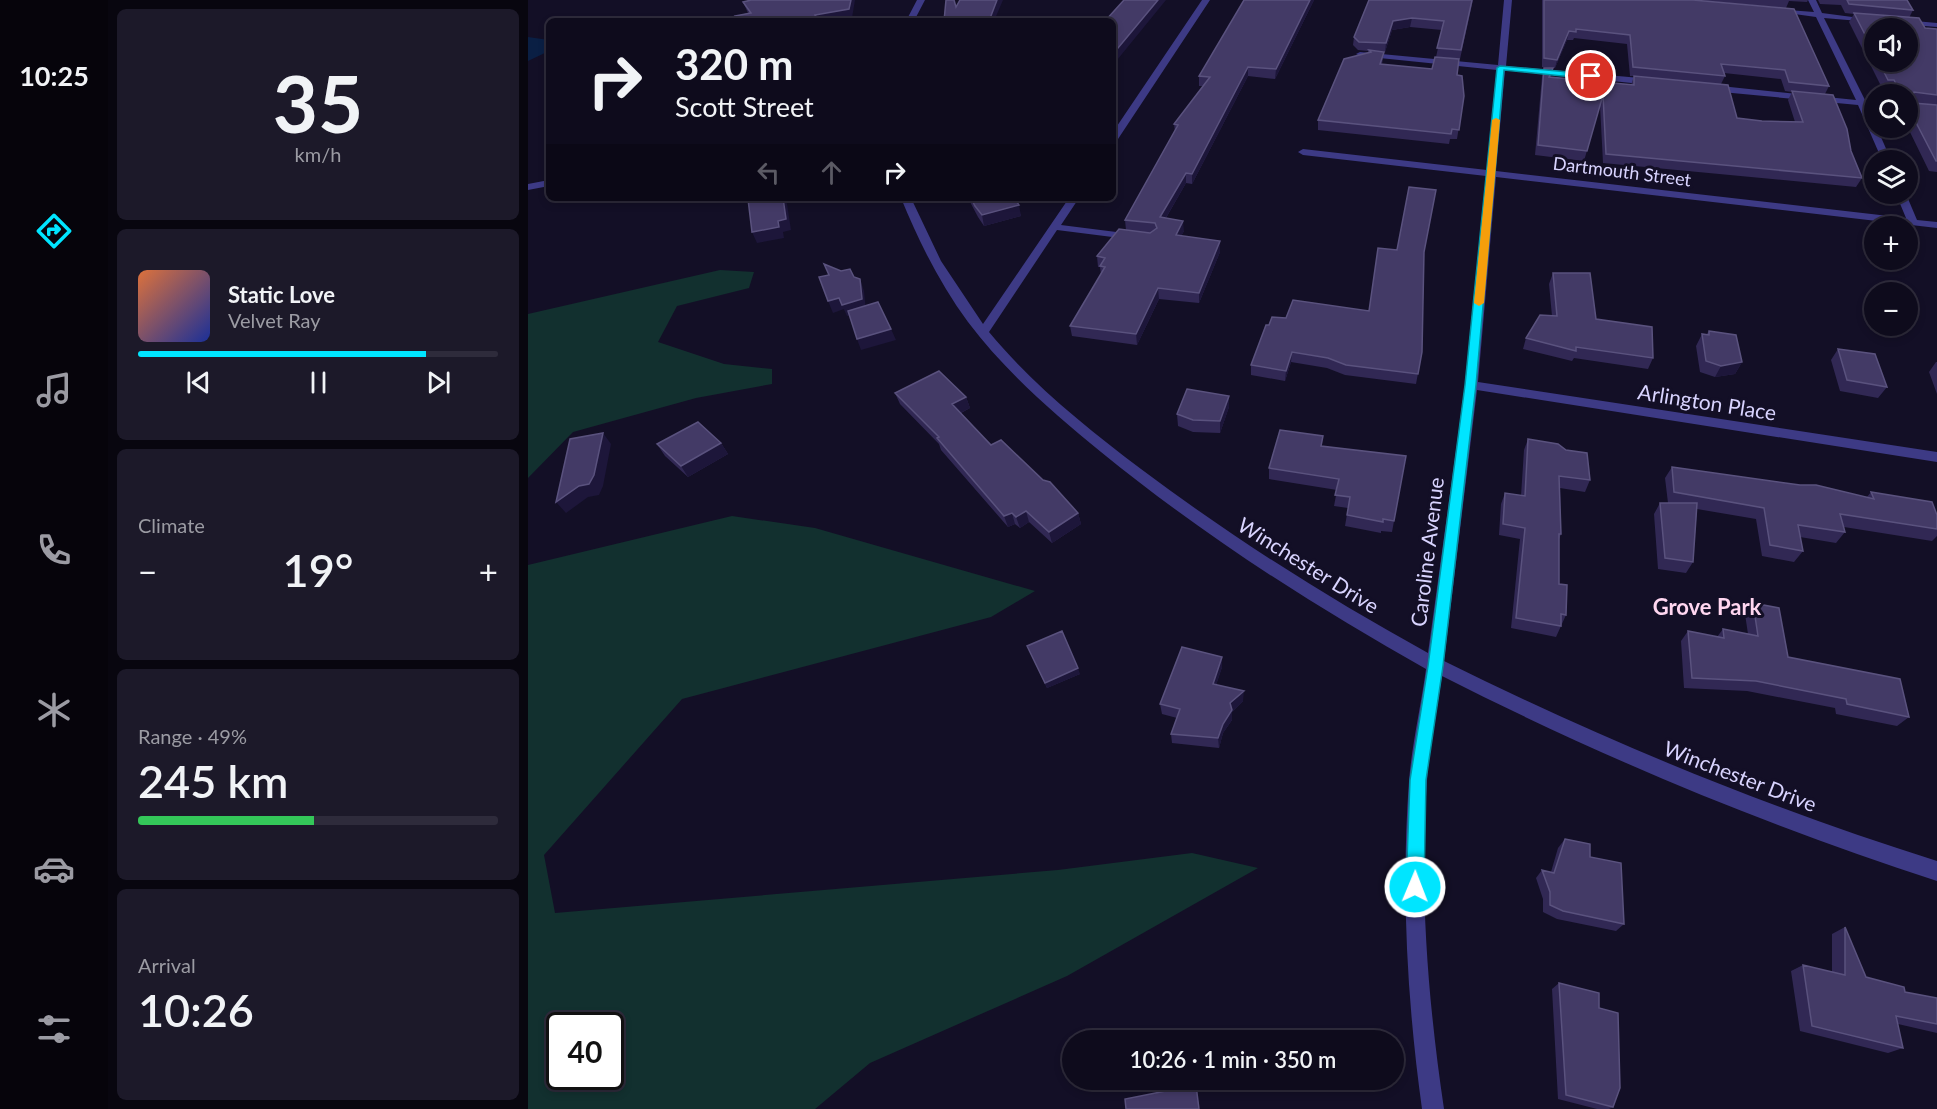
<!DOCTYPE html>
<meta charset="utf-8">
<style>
body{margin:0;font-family:Lato,sans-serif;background:#1c1929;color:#f1f3f6;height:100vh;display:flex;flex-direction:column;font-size:22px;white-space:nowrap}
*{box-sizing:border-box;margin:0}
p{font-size:20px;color:#9b9ba3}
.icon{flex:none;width:33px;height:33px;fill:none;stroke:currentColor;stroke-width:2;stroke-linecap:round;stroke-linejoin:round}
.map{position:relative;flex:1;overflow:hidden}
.panel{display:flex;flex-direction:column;gap:9px;padding:9px;background:#08060f;width:420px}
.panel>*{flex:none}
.hud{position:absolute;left:18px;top:18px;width:570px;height:183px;border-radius:9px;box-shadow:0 3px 9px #0003,0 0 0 2px #2e2b3b;background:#0e0b1c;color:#f1f3f6;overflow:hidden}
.tools{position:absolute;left:1336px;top:18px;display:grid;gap:12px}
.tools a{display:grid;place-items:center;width:54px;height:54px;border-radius:50%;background:#0e0b1c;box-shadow:0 3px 9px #0003,0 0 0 2px #2e2b3b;font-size:30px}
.speed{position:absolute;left:18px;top:1012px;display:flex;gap:12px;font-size:30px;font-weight:700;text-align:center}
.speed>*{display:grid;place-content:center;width:78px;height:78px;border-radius:50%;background:#0e0b1c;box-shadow:0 3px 9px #0003,0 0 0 2px #2e2b3b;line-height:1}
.speed .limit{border:3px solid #111;border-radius:9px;background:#fff;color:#111}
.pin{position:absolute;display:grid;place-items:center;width:51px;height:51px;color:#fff;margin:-26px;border:3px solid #fff;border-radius:50%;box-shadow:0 2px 6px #0007}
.me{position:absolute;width:66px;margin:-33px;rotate:1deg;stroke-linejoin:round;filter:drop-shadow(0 0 4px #0008)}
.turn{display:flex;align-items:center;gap:21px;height:126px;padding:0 30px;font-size:27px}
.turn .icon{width:78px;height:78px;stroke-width:2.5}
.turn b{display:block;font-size:42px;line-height:51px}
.lanes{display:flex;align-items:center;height:57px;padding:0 30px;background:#0003;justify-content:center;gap:30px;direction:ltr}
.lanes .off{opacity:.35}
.big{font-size:45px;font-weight:600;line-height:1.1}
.panel .card{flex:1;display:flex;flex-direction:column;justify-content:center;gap:9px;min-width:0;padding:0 21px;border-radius:9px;background:#1c1929}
.panel .dial{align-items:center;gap:0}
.dial b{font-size:78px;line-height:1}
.song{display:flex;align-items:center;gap:18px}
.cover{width:72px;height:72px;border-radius:9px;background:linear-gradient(135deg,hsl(20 70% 55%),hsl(230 70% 35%))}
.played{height:6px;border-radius:3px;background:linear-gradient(90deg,#00e5ff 80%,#2e2b3b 80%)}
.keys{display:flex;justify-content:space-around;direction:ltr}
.heat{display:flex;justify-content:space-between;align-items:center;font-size:33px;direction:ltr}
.charge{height:9px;border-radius:4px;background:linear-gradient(90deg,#34c759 49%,#2e2b3b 0)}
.trip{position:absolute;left:534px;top:1030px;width:342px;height:60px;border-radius:30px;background:#0e0b1c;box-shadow:0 3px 9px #0003,0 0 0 2px #2e2b3b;font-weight:600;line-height:60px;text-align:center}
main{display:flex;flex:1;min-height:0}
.tab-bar{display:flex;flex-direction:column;width:108px;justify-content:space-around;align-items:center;background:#06040b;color:#9b9ba3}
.tab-bar .icon{width:42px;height:42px}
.tab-bar .on{color:#00e5ff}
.tab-bar b{font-size:27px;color:#f1f3f6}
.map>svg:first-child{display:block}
</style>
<main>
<nav class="tab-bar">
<b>10:25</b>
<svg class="icon on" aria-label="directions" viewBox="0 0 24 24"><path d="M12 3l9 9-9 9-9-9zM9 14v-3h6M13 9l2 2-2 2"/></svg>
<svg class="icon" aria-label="music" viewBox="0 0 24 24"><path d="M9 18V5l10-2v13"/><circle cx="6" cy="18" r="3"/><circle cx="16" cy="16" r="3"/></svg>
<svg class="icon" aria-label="phone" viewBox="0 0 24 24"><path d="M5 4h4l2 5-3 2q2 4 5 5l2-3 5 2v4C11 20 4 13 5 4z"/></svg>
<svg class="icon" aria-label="climate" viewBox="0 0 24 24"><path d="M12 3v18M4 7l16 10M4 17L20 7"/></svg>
<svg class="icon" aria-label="car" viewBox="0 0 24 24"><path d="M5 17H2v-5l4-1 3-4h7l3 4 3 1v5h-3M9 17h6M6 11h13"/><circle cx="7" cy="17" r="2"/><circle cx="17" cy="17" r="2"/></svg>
<svg class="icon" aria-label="filters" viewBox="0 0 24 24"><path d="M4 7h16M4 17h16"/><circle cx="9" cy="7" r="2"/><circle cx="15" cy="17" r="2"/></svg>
</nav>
<section class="panel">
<div class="card dial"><b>35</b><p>km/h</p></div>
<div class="card">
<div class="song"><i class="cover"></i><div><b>Static Love</b><p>Velvet Ray</p></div></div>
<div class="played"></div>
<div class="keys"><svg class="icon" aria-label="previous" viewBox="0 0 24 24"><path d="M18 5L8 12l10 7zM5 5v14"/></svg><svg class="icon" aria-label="pause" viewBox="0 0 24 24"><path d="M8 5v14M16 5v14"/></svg><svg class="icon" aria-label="next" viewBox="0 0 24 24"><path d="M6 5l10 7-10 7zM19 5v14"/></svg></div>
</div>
<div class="card"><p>Climate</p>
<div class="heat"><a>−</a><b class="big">19°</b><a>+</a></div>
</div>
<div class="card"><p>Range · 49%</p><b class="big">245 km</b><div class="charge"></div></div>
<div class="card"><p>Arrival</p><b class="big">10:26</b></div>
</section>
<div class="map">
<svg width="1409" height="1109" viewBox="0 0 1409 1109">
<rect width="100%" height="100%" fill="#130f26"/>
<path fill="#12302f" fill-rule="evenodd" d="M 192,270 L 226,272 L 221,288 L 149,306 L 130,342 L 196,364 L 244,369 L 244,384 L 168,398 L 45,432 L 0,478 L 0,314 Z
M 204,516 L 287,528 L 507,591 L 463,617 L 154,699 L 16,855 L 27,913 L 530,870 L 664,853 L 730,868 L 539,976 L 342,1063 L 287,1109 L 0,1109 L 0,565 ZM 32,1026 L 82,1026 L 82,1077 L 32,1077 Z"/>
<path fill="#0a1f44" d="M 0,37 L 21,40 L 21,51 L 0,61 Z"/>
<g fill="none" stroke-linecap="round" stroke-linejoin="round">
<path fill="#3d3a85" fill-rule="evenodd" d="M 389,0 L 397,0 L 386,21 L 378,21 Z
M 674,0 L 682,0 L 590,139 L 585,142 L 585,132 Z
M 976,0 L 984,0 L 978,66 L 1123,79 L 1127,82 L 1123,85 L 977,70 L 968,171 L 1378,218 L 1368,194 L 1378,194 L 1389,220 L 1409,222 L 1409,228 L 968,177 L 950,382 L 1409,452 L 1409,462 L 949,390 L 916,661 C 1075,740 1240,808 1409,861 L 1409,881 C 1239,826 1073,757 914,676 C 909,711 901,746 899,781 C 891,890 900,1001 916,1109 L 894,1109 C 879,1001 873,890 881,781 C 884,744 893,706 898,669 C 784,605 675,535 573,452 C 525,413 477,371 440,322 C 412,284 391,242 373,198 L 383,198 L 413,261 L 455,324 L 541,198 L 551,198 L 533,225 L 612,235 L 612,239 L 608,240 L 529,230 L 461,332 C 504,384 559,428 613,469 C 705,538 800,598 900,653 L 937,385 L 958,176 L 775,155 L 770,152 L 775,149 L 959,170 L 969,70 L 832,56 L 828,54 L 832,52 L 970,65 Z
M 1280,0 L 1288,0 L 1294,13 L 1347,20 L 1343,22 L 1296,18 L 1337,100 L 1347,101 L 1347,107 L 1340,106 L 1347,128 L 1349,128 L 1363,160 L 1354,160 L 1330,105 L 1183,91 L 1179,88 L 1183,85 L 1328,100 L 1288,17 L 1244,11 L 1248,9 L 1286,12 Z
M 1376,20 L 1409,23 L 1409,27 L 1373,24 L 1372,22 Z
M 21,180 L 21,186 L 0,190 L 0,184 Z"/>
</g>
<path fill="#312854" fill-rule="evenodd" d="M 716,0 L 786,0 L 747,79 L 720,76 L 664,184 L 658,183 L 638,218 L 656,231 L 653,236 L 692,252 L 671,303 L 631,299 L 609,345 L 544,336 L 542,326 L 573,274 L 572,267 L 570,267 L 569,256 L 598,230 L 597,220 L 647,132 L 646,124 L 676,86 L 671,86 L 671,76 Z
M 841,0 L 945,0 L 932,59 L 908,57 L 914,30 L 882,27 L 864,30 L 857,52 L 856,52 L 854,64 L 929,75 L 936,96 L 929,139 L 922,139 L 921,144 L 790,130 L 790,120 L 840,53 L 840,51 L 830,50 L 825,45 L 826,37 Z
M 1014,0 L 1165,0 L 1301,86 L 1297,94 L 1334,178 L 1328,187 L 1075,163 L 1072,105 L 1056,161 L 1007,155 L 1014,77 L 1016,68 L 1025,68 L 1023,77 L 1103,85 L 1106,76 L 1102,76 L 1099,44 L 1046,38 L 1045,40 L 1039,40 L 1027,68 L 1014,67 ZM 1196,73 L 1253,79 L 1257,91 L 1264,92 L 1260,100 L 1267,122 L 1234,121 L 1209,118 L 1193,84 L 1197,76 Z
M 1167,0 L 1280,0 L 1279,2 L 1261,1 L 1258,8 Z
M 1290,0 L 1379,0 L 1385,10 L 1381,18 L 1397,28 L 1409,29 L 1409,172 L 1401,171 L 1380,128 L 1380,94 L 1363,94 L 1361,89 L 1355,90 L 1321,22 L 1326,14 L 1317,13 L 1313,5 L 1292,4 ZM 1347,28 L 1380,62 L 1347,62 Z
M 215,2 L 324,18 L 310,21 L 209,21 L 207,16 L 220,13 Z
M 440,198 L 491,198 L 487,199 L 493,216 L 456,226 L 450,217 Z
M 869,250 L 896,252 L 894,352 L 888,384 L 817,375 L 799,368 L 763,362 L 757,381 L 723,375 L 723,365 L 741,325 L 841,311 Z
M 1025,273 L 1068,319 L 1125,358 L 1120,369 L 1046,358 L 1044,361 L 995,349 L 998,338 L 1024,316 L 1021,284 Z
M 1181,331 L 1214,362 L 1207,374 L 1187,377 L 1172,372 L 1168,346 L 1174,334 L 1178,335 Z
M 1310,349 L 1359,387 L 1350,398 L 1312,391 L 1303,360 Z
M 1408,362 L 1409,362 L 1409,394 L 1401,372 Z
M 367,393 L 438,397 L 442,408 L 433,413 L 463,445 L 550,513 L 553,524 L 524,543 L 501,522 L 492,528 L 487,524 L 480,527 L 413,450 L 411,444 L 372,404 Z
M 701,396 L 701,407 L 692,433 L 665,432 L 650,426 L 649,414 Z
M 1000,439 L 1062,480 L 1057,492 L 1032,488 L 1033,534 L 1031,539 L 1031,584 L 1038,615 L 1028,637 L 983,628 L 992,539 L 971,535 L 973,504 L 977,493 L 993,496 L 996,450 Z
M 193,443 L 200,454 L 160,477 L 137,456 L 129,444 Z
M 794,446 L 878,456 L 864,532 L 853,531 L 853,533 L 817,526 L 820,508 L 806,506 L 809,490 L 741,479 L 741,468 Z
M 1144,467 L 1339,497 L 1343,492 L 1409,515 L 1409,536 L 1404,541 L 1316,527 L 1317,532 L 1308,543 L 1272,537 L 1275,551 L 1266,562 L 1234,556 L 1228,519 L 1169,509 L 1165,562 L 1158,573 L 1130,569 L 1126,514 L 1132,503 L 1140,503 L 1137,478 Z
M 1225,603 L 1260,657 L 1381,717 L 1369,726 L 1308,714 L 1307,708 L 1219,691 L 1156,688 L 1153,641 L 1160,631 L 1189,637 L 1195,629 L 1220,634 L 1217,614 Z
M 499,646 L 552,674 L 519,688 Z
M 694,667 L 688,685 L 715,701 L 704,712 L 704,720 L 695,733 L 691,748 L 644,743 L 643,734 L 649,718 L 634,714 L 632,704 Z
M 1037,839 L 1062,857 L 1096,924 L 1088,931 L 1029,919 L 1015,912 L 1015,899 L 1008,878 L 1014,870 L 1023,872 L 1030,848 Z
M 1317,927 L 1338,977 L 1377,992 L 1409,998 L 1409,1033 L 1370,1024 L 1375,1048 L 1360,1053 L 1272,1031 L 1263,971 L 1275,965 L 1304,972 L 1304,934 Z
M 1031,983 L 1071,1008 L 1085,1107 L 1081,1109 L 1069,1109 L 1030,1099 L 1024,989 Z"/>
<path fill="#1d163a" d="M 323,0 L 327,0 L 324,18 L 310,21 L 289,21 L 287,15 Z
M 469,0 L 475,0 L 466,21 L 461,21 Z
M 630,0 L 638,0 L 585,65 L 585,54 Z
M 782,0 L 786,0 L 747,79 L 748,69 Z
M 884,18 L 882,27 L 864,30 L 857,52 L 858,43 L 865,21 Z
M 1041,31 L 1039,40 L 1027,68 L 1029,60 Z
M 720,67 L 720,76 L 664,184 L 664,174 Z
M 658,173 L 658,183 L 632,228 L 632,217 Z
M 255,198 L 257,198 L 259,204 L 263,230 L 255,232 L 256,238 L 229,243 L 224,232 L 250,221 Z
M 491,205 L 493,216 L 456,226 L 454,215 Z
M 655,221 L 656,231 L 648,245 L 648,235 Z
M 692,241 L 692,252 L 671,303 L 671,293 Z
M 332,279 L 336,291 L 338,311 L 319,316 L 314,305 Z
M 630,288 L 631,299 L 609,345 L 608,334 Z
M 311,298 L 316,309 L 305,313 L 300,301 Z
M 363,329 L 368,340 L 333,350 L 329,339 Z
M 764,352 L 763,362 L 757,381 L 758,371 Z
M 1214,362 L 1207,374 L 1187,377 L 1193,366 Z
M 701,396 L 701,407 L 692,433 L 692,421 Z
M 438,397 L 442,408 L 428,415 L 424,404 Z
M 75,433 L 83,444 L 75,486 L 71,495 L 60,497 L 38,513 L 28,502 Z
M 193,443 L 200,454 L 160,477 L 153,466 Z
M 498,511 L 501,522 L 492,528 L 488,517 Z
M 484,513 L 487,524 L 480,527 L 476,516 Z
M 550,513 L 553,524 L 524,543 L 521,532 Z
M 694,657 L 694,667 L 685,694 L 685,684 Z
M 550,668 L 552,674 L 519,688 L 517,683 Z
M 716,691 L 715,701 L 704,712 L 704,720 L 695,733 L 691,748 L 690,738 L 702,703 Z"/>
<path fill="#433a66" stroke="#5a527e" stroke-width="1.5" d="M 223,0 L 323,0 L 321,9 L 287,15 L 291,21 L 211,21 L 207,16 L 223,13 L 215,2 Z
M 418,0 L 426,0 L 428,7 L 432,0 L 469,0 L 461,21 L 416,21 Z
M 596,0 L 630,0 L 585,54 L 585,21 L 577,21 Z
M 716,0 L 782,0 L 748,69 L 720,67 L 664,174 L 658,173 L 632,217 L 655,221 L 648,235 L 692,241 L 671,293 L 630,288 L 608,334 L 542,326 L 577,267 L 572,266 L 577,258 L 569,256 L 591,229 L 622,233 L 629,228 L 627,223 L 597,220 L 650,125 L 646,124 L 682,77 L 671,76 Z
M 841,0 L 944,0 L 933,50 L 909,48 L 916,21 L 884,18 L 865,21 L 858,43 L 831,42 L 826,37 Z
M 1016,0 L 1165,0 L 1266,9 L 1301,86 L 1261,82 L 1257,70 L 1193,64 L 1197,76 L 1105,67 L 1102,35 L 1048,29 L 1048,32 L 1041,31 L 1029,60 L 1016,58 Z
M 1319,0 L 1379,0 L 1385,10 L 1321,4 Z
M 1326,13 L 1391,18 L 1397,28 L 1409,29 L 1409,95 L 1386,92 L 1383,100 L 1385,103 L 1409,105 L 1409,161 L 1408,161 L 1380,107 L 1380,94 L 1373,94 L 1366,80 L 1360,80 L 1351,62 L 1380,62 L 1380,28 L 1347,28 L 1347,54 Z
M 841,50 L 856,52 L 852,64 L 904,69 L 907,57 L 931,59 L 929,75 L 934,76 L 936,96 L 931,130 L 924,129 L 923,134 L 790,120 L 816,59 L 843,52 Z
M 1016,68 L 1025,68 L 1021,77 L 1106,85 L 1106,76 L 1200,85 L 1209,118 L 1234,121 L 1275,122 L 1264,91 L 1305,95 L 1319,129 L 1323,151 L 1334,178 L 1078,154 L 1075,95 L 1059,151 L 1010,145 Z
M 881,187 L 908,190 L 896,252 L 894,352 L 890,374 L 818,365 L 800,358 L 764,352 L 758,371 L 723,365 L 738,325 L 741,325 L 744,317 L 758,318 L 765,300 L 841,311 L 850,248 L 869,250 Z
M 225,198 L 255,198 L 258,219 L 250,221 L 251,227 L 224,232 L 220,199 Z
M 443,198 L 486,198 L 491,205 L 454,215 L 447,206 Z
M 296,264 L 313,271 L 322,269 L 326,277 L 332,279 L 334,299 L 314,305 L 311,298 L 300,301 L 291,277 L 301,275 Z
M 1025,273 L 1062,273 L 1068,319 L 1124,327 L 1125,358 L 1048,347 L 1048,351 L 998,338 L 1012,315 L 1029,316 Z
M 350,302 L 363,329 L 329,339 L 320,311 Z
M 1181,331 L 1208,335 L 1214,362 L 1193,366 L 1178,361 L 1174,334 L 1181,335 Z
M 1310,349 L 1347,354 L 1359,387 L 1319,380 Z
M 411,371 L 438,397 L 424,404 L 463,445 L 473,440 L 515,480 L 522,482 L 550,513 L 521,532 L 498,511 L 488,517 L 484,513 L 476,516 L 409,438 L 411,437 L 367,393 Z
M 659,389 L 701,396 L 692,421 L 665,420 L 649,414 Z
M 170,422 L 193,443 L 153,466 L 129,444 Z
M 752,430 L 795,436 L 793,446 L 878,456 L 866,521 L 855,519 L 855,522 L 819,515 L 822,497 L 807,495 L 811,479 L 741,468 Z
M 75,433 L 66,475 L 61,484 L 51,486 L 28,502 L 42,439 Z
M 1000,439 L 1030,444 L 1038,450 L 1059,453 L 1062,480 L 1031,476 L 1033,534 L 1031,534 L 1031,584 L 1039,585 L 1038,615 L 1033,614 L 1033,626 L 988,618 L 997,528 L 975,524 L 977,493 L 997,496 Z
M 1144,467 L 1272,485 L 1288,485 L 1346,499 L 1343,492 L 1404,502 L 1409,515 L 1409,529 L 1312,514 L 1317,532 L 1270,525 L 1275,551 L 1242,545 L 1236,508 L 1146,492 Z
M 1132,503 L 1169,503 L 1165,562 L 1137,558 Z
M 1225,603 L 1251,608 L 1260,657 L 1372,679 L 1381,717 L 1319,704 L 1318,699 L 1228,681 L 1164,678 L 1160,631 L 1196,638 L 1195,629 L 1230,636 Z
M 534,631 L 550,668 L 517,683 L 499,646 Z
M 654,647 L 694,657 L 685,684 L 716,691 L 702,703 L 704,710 L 695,724 L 690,738 L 643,734 L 652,709 L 632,704 Z
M 1037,839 L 1062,844 L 1062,857 L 1093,863 L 1096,924 L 1035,911 L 1022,905 L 1022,892 L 1014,870 L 1026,873 Z
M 1317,927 L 1338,977 L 1376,987 L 1377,992 L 1409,998 L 1409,1024 L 1368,1016 L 1375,1048 L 1284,1026 L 1275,965 L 1317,975 Z
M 1031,983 L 1071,993 L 1071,1008 L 1090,1013 L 1092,1088 L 1085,1107 L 1038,1095 Z
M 668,1085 L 671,1109 L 598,1109 L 597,1099 Z"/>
<path fill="#00e5ff" stroke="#0095a6" stroke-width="1.5" d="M 972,66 L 1063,74 L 1067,76 L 1063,79 L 976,70 L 948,385 L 915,666 L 898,780 L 896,887 L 893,894 L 887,896 L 881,894 L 878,887 L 882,780 L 900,666 L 937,385 L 969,68 Z"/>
<path fill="#f59e0b" d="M 968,118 L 972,120 L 956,303 L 951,306 L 946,303 L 964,120 Z"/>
<g text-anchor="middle" stroke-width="6" stroke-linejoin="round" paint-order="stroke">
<g font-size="18" fill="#d9d4ff" stroke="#130f26">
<text transform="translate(1094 172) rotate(7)" y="6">Dartmouth Street</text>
</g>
<g font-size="21" fill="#d9d4ff" stroke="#130f26">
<text transform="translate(1179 403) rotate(9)" y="7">Arlington Place</text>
<text transform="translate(900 552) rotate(-83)" y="7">Caroline Avenue</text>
<text transform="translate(780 566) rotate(32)" y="7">Winchester Drive</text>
<text transform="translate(1212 777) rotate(21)" y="7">Winchester Drive</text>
</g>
<g font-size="22" font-weight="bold" fill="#ffd6f0" stroke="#130f26">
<text x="1179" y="615">Grove Park</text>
</g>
</g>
</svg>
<div class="tools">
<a><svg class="icon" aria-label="sound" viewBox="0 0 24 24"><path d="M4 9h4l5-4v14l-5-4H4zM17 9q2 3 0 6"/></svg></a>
<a><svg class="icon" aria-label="search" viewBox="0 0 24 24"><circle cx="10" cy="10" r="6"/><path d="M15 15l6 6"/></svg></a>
<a><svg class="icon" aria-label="layers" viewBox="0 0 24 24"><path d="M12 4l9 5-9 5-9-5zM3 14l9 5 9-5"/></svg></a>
<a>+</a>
<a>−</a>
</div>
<div class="speed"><div class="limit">40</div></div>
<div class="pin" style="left:1063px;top:76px;background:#d93025"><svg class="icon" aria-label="arrive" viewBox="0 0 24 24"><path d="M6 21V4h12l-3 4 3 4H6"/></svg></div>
<svg class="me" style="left:887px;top:887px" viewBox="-20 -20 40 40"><circle r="17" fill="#00e5ff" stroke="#fff" stroke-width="3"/><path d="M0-11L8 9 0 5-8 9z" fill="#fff"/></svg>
<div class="trip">10:26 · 1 min · 350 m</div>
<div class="hud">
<div class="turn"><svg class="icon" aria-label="right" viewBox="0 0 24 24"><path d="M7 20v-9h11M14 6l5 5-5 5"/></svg><div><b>320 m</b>Scott Street</div></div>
<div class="lanes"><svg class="icon off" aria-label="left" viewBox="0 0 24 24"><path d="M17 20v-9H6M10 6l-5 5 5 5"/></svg><svg class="icon off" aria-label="ahead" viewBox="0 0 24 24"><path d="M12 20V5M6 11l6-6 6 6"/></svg><svg class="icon" aria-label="right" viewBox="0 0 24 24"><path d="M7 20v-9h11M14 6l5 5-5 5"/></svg></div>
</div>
</div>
</main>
